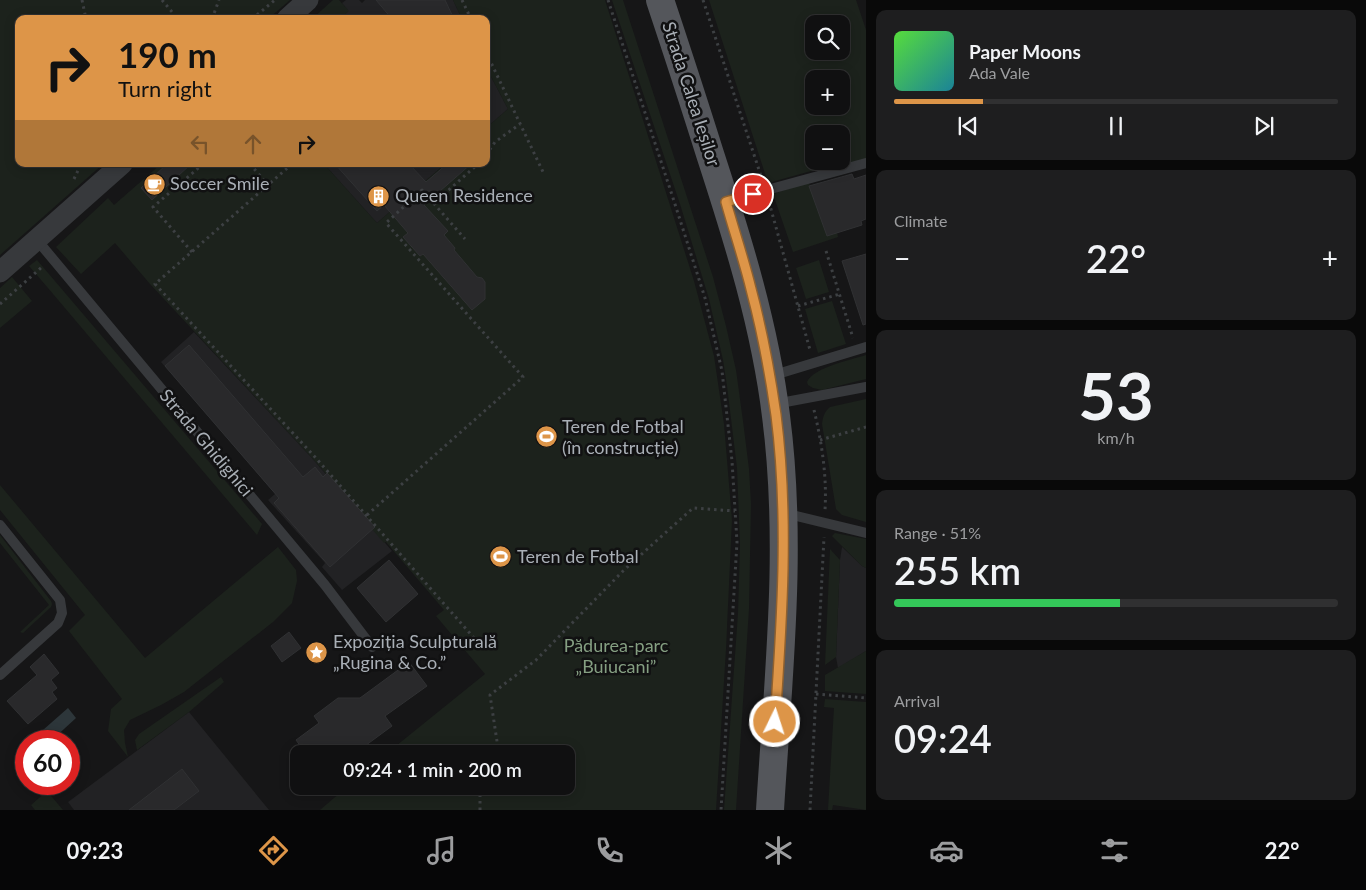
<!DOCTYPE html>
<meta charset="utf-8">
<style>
body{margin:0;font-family:Lato,sans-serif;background:#1e1e1f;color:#f1f3f6;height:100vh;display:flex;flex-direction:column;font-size:19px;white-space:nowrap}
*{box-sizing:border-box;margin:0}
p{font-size:16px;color:#9c9d9f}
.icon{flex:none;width:28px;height:28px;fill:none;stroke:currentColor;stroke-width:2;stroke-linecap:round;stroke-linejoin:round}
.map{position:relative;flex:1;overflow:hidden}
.drawer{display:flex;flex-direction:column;gap:10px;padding:10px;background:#090909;width:500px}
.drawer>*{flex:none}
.top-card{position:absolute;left:15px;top:15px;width:475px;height:152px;border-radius:10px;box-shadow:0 2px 12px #0003,0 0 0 1px #303031;background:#dd9548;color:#111;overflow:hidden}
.buttons{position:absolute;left:805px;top:15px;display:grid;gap:10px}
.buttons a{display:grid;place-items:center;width:45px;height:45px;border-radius:10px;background:#101011;box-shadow:0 2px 12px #0003,0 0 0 1px #303031;font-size:25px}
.speed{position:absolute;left:15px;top:730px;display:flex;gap:10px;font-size:25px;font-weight:700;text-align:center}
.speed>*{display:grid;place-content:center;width:65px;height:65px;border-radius:50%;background:#101011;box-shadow:0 2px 12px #0003,0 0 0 1px #303031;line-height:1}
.speed .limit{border:8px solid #d22;background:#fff;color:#111}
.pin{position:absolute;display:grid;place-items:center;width:42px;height:42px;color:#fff;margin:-21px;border:2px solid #fff;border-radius:50%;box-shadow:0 1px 5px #0007}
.me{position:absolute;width:55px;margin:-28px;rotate:4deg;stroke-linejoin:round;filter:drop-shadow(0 0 4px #0008)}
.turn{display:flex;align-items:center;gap:18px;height:105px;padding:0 20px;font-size:22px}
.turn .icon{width:65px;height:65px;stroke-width:2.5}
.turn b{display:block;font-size:35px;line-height:42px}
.lanes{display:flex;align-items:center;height:48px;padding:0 20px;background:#0003;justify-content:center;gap:25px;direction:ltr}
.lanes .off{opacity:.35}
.big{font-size:38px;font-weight:600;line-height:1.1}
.drawer .tile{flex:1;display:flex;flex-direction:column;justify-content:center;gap:8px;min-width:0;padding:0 18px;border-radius:10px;background:#1e1e1f}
.drawer .dial{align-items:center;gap:0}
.dial b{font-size:65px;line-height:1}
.song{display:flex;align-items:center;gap:15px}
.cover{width:60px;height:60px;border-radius:8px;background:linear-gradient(135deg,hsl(110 70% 55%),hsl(190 70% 35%))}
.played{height:5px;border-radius:2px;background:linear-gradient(90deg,#dd9548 20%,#303031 20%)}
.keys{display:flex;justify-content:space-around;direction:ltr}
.heat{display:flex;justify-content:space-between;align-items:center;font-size:28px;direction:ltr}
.charge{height:8px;border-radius:4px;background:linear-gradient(90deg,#34c759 51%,#303031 0)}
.trip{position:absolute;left:290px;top:745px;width:285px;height:50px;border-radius:10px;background:#101011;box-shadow:0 2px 12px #0003,0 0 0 1px #303031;font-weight:600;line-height:50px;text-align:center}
.tabs{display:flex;height:80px;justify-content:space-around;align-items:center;background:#060607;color:#9c9d9f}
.tabs .icon{width:35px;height:35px}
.tabs .on{color:#dd9548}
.tabs b{font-size:22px;color:#f1f3f6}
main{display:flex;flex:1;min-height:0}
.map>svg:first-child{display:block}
</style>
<main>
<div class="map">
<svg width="866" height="810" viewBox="0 0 866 810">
<rect width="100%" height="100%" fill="#161617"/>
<path fill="#222224" d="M 346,0 L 359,0 L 362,3 L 365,0 L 453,0 L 462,19 L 340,19 L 348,11 L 342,3 Z
M 486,67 L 508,109 L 486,128 Z
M 324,164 L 445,164 L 377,223 Z
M 194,332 L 312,458 L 392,551 L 342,590 L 322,567 L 325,563 L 268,500 L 275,494 L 161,362 Z
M 842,547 L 862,566 L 866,568 L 866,651 L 838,668 L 836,657 L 840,560 Z
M 189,712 L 269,810 L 74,810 L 68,802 Z"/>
<path fill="#1c221c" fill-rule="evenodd" d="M 0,0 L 290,0 L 268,19 L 19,19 L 19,164 L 103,164 L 0,255 Z
M 333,0 L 339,0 L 349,11 L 340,19 L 312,19 Z
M 453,0 L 605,0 L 694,281 L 714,356 L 724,424 L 732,520 L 726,649 L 716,810 L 320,810 L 348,786 L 566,786 L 566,754 L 386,754 L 485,674 L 436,616 L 444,610 L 386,542 L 384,543 L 325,475 L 326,474 L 312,458 L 150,284 L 115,243 L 81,274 L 56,247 L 108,198 L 114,205 L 161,164 L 324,164 L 377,223 L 445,164 L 486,164 L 486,128 L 508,109 L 486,67 L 486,19 L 462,19 Z
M 612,0 L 623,0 L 713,277 L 726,326 L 736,370 L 743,421 L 749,469 L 751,504 L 749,609 L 736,810 L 724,810 L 738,613 L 740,545 L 737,468 L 727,386 L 723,360 L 709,299 L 680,204 Z
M 709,0 L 856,0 L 866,30 L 866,159 L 852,163 L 847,161 L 768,183 ZM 814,24 L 841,24 L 841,51 L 814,51 ZM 814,79 L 841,79 L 841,106 L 814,106 ZM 814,134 L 841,134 L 841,161 L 814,161 Z
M 811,181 L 809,183 L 827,235 L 837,232 L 838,237 L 793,252 L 773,194 Z
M 37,260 L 262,524 L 257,535 L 48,288 L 29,266 Z
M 819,260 L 829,292 L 806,299 L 796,268 Z
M 12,277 L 32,301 L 0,328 L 0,288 Z
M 832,301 L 846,344 L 818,353 L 805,309 Z
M 866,355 L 866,379 L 822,390 L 813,388 L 808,385 L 807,382 C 814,367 851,360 866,355 Z
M 866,399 L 866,522 L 842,515 L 836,509 L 822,424 C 823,417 824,412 830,407 Z
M 0,485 L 145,658 L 278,547 L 296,570 L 297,581 L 292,603 L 273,622 L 184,692 L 161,705 L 130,720 L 124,730 L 125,743 L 128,757 L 108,731 L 111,709 L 122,699 L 69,631 L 85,615 L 0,510 Z
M 835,533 L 866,539 L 866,568 L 862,566 L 832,536 Z
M 0,535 L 51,601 L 52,604 L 51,607 L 23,633 L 20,632 L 49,605 L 0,543 Z
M 830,549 L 840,560 L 836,657 L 825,665 Z
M 866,651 L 866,694 L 825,691 L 825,675 Z
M 221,677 L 224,682 L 189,712 L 137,750 L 135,740 L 139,734 Z
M 825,699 L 866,702 L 866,810 L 833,805 L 832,810 L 828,810 L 834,708 L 824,707 Z
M 47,791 L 63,810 L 35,810 L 31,805 Z"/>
<path fill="#2d363a" d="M 68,708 L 76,718 L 52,740 L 43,730 Z"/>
<path fill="#29292b" stroke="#303133" d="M 376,0 L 445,0 L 454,19 L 392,19 Z
M 167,164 L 191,164 L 152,200 L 141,188 Z
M 335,164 L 409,164 L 426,182 L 447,164 L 471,164 L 424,205 L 448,231 L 444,235 L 455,248 L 454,250 L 477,277 L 482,278 L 485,282 L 485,299 L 472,310 L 423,254 L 420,256 L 403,237 L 408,233 L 384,205 L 377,211 Z
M 852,174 L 854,179 L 866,175 L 866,219 L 861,221 L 862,225 L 827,236 L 809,186 Z
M 866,254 L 866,324 L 863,325 L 842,261 Z
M 189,345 L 303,477 L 315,467 L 323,477 L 327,473 L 375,527 L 330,567 L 274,503 L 279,498 L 165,366 Z
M 389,560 L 418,594 L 386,622 L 357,588 Z
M 289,632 L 301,648 L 282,662 L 271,646 Z
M 44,654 L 59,673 L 51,680 L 57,688 L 52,692 L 57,699 L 28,724 L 7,701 L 37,675 L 30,667 Z
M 409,662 L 427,686 L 385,716 L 392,726 L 354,754 L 306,754 L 296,740 L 319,723 L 314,716 L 338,698 L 360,698 Z
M 182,769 L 199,791 L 174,810 L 129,810 Z"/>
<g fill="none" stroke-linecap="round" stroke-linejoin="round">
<path stroke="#3d4043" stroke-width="3" stroke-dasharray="2.5 4" stroke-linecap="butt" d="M 82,0 L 86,19
M 162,0 L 178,19
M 462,0 L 471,19
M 608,0 L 673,198 L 705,298 L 722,371 L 732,461 L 737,542 L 721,810
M 703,0 L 762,179
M 212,19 L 219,0
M 252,19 L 275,0
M 486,52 L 544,174
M 486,155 L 495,142 L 520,124
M 250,164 L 268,185
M 292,164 L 155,284 L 315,457 L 474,638
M 74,179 L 81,164
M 769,202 L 810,350
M 434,203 L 478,164
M 826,251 L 853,338
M 192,252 L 153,207 L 203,164
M 0,304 L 42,267
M 798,306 L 840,294
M 814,410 C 822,443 827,477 825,510
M 820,440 L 866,427
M 367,515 L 523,377 L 386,223 L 422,190 L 465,239
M 816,694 L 866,698
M 496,754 L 498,748 L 490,695 L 536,660 L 624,570 L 693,508 L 735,511
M 480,810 L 480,793 L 483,786
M 810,810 L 824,537"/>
<path stroke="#37393c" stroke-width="10" d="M 727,201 L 866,163
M 37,240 L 325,585 L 372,647
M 771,376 L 866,347
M 775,404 L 866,387
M 784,513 L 866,533
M 0,525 L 60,600 L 62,613 L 58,623 L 0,675"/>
<path stroke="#37393c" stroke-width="21" d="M 287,19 L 308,0
M 0,272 L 122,164"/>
<path stroke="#54565b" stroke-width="28" d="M 660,0 C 677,51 694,103 710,154 C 738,240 765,326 776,416 C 793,547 778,679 770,810"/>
</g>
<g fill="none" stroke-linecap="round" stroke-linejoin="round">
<defs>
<path id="route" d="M 753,194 L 726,202 C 734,231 744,260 751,289 C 762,330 770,373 776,415 C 789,517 782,620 775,722"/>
</defs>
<use href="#route" stroke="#90612f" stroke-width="12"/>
<use href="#route" stroke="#dd9548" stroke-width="9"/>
</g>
<defs>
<symbol id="cafe-disc" viewBox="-11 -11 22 22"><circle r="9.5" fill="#dd9548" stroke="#111112"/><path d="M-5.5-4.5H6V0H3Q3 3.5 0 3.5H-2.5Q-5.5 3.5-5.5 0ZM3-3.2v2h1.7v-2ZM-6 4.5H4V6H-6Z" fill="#fff"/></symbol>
<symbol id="building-disc" viewBox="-11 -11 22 22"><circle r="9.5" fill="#dd9548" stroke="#111112"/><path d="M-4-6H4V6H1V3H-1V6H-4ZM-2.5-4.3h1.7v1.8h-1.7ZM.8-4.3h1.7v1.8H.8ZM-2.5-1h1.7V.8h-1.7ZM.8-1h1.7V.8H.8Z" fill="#fff"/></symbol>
<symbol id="stadium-disc" viewBox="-11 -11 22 22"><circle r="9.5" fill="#dd9548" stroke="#111112"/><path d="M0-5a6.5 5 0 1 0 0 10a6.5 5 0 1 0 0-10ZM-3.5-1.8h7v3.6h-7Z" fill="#fff"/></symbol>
<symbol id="sight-disc" viewBox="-11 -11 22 22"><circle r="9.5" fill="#dd9548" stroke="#111112"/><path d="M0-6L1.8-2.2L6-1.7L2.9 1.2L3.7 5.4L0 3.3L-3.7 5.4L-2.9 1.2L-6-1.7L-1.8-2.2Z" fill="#fff"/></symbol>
</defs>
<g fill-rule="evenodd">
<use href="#cafe-disc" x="142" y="172" width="25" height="25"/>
<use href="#building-disc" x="366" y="184" width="25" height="25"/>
<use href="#stadium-disc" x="534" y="424" width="25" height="25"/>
<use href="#stadium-disc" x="488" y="544" width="25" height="25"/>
<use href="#sight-disc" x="304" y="640" width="25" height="25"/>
</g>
<g text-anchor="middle" stroke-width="5" stroke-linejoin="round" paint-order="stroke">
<g font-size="18" fill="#a9afb6" stroke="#111112">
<text transform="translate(691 94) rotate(72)" y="6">Strada Calea Ieșilor</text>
<text transform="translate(206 443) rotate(50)" y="6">Strada Ghidighici</text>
</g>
<g font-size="18" fill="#a9afb6" stroke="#111112" text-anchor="start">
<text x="170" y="190">Soccer Smile</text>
<text x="395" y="202">Queen Residence</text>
<text x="562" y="433">Teren de Fotbal<tspan x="562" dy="21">(în construcție)</tspan></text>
<text x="517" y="563">Teren de Fotbal</text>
<text x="333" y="648">Expoziția Sculpturală<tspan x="333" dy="21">„Rugina &amp; Co.”</tspan></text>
</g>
<g font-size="18" fill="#859f82" stroke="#111112">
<text x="616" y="652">Pădurea-parc<tspan x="616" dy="21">„Buiucani”</tspan></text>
</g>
</g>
</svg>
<div class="buttons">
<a><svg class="icon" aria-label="search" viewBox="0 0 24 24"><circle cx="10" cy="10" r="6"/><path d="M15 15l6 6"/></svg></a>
<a>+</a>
<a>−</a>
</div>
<div class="speed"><div class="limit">60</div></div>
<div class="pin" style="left:753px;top:194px;background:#d93025"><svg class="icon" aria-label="arrive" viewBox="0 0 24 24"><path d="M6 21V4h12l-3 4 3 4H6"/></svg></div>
<svg class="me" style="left:775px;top:722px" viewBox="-20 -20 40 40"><circle r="17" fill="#dd9548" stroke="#fff" stroke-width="3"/><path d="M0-11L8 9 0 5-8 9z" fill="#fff"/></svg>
<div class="trip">09:24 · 1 min · 200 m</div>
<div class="top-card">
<div class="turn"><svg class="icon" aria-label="right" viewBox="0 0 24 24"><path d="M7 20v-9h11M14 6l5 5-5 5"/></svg><div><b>190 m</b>Turn right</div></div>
<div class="lanes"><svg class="icon off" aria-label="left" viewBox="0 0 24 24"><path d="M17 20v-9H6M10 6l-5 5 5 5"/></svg><svg class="icon off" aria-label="ahead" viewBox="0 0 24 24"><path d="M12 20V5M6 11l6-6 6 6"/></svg><svg class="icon" aria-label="right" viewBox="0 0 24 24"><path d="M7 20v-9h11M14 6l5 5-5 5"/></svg></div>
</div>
</div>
<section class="drawer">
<div class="tile">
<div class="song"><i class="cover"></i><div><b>Paper Moons</b><p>Ada Vale</p></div></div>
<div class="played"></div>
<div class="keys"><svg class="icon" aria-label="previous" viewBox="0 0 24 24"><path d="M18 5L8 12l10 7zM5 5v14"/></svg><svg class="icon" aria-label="pause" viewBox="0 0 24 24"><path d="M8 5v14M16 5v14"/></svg><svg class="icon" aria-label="next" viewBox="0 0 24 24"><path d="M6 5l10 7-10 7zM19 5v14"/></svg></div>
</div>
<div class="tile"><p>Climate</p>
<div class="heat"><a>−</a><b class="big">22°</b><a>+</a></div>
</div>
<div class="tile dial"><b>53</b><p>km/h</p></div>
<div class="tile"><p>Range · 51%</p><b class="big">255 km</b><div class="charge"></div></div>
<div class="tile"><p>Arrival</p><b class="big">09:24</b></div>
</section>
</main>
<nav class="tabs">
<b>09:23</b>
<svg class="icon on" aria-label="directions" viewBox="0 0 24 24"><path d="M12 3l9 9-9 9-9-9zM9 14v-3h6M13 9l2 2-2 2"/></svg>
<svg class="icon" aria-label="music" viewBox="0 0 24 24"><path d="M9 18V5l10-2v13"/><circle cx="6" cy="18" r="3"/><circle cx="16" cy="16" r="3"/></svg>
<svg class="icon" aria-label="phone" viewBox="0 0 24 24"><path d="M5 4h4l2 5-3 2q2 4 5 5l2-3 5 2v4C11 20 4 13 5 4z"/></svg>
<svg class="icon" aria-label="climate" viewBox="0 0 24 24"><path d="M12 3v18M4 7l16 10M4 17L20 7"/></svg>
<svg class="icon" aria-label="car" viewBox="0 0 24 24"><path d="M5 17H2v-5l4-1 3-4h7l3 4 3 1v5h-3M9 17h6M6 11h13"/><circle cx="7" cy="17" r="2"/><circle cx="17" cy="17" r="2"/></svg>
<svg class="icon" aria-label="filters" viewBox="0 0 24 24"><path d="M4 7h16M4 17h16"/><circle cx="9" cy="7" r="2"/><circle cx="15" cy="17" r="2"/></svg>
<b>22°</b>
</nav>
